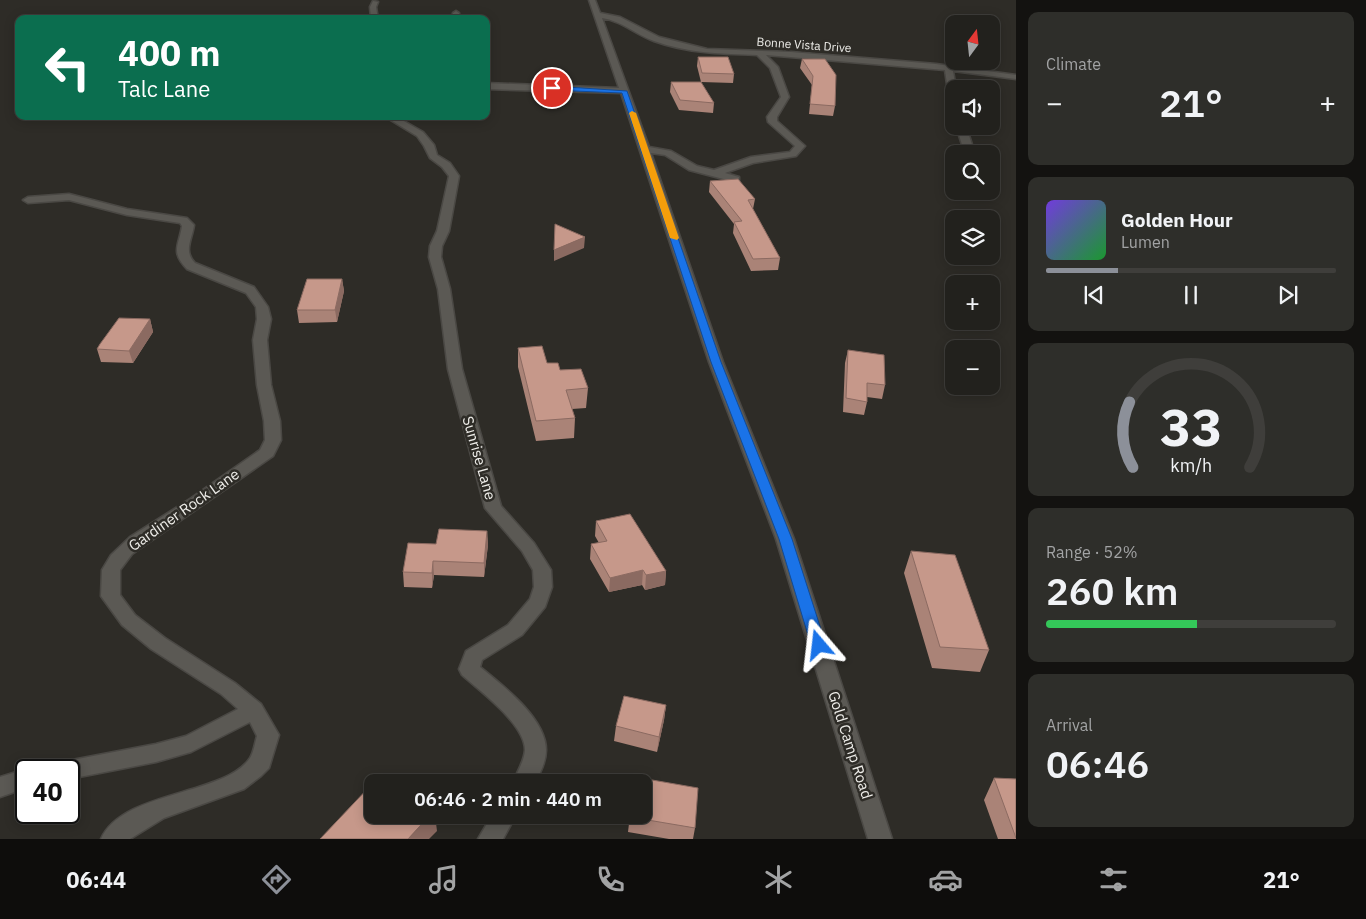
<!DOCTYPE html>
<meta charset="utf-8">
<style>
body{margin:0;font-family:"IBM Plex Sans",sans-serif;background:#2e2e2a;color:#f1f3f6;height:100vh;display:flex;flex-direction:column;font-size:19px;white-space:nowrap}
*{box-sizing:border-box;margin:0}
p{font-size:16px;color:#a2a3a4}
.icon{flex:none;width:28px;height:28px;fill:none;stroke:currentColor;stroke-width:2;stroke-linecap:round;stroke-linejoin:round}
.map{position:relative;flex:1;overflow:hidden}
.sheet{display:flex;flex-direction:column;gap:12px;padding:12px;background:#131210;width:350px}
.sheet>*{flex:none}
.banner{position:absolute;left:15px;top:15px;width:475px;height:105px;border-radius:10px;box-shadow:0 2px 12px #0003,0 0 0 1px #3f3e3b;background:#0b6e4f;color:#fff;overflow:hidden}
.needle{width:32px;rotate:15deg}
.fabs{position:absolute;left:945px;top:15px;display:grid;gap:10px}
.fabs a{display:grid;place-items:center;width:55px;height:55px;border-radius:10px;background:#22211d;box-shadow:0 2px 12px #0003,0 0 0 1px #3f3e3b;font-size:25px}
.speed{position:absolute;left:15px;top:759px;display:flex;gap:10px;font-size:25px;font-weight:700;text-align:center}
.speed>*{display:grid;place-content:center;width:65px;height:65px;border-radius:50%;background:#22211d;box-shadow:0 2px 12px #0003,0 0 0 1px #3f3e3b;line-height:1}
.speed .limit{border:2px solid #111;border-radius:8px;background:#fff;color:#111}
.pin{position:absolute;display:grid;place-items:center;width:42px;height:42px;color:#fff;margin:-21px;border:2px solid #fff;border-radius:50%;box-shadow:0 1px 5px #0007}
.me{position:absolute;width:55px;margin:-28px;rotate:343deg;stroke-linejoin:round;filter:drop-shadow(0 0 4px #0008)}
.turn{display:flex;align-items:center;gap:18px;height:105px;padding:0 20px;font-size:22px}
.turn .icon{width:65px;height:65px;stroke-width:2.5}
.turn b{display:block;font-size:35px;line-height:42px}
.big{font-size:38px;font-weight:600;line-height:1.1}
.sheet .widget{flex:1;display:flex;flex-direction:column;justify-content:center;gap:8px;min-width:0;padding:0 18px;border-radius:10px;background:#2e2e2a}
.sheet .dial{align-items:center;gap:0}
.dial svg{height:130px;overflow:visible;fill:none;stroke:#3f3e3b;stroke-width:7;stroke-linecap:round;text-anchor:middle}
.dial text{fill:#f1f3f6;stroke:none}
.song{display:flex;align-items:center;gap:15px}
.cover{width:60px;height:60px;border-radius:8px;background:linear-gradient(135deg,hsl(260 70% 55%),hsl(130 70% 35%))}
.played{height:5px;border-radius:2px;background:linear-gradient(90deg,#8c9099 25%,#3f3e3b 25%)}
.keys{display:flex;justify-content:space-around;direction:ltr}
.heat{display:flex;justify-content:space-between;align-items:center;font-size:28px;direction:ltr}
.charge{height:8px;border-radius:4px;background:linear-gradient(90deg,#34c759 52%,#3f3e3b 0)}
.trip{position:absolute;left:364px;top:774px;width:288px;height:50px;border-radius:10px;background:#22211d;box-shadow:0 2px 12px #0003,0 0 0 1px #3f3e3b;font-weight:600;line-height:50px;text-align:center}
.tabs{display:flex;height:80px;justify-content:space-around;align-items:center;background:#0e0d0c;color:#a2a3a4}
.tabs .icon{width:35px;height:35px}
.tabs .current{color:#8c9099}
.tabs b{font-size:22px;color:#f1f3f6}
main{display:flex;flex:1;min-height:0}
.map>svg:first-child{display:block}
</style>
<main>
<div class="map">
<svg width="1016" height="839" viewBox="0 0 1016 839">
<rect width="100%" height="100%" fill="#2e2c27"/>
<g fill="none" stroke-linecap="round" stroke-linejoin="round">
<defs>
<path id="minor" d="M 589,0 L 595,0 L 600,13 L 620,17 L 659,37 L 707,49 L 791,52 L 936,64 L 1016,75 L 1016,79 L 953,71 L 956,89 L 954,89 L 954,108 L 950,105 L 945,70 L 766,55 L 778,67 L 789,97 L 777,117 L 777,121 L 805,146 L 796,156 L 753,163 L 725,173 L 739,177 L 739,181 L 735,182 L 689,170 L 665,155 L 651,153 L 723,362 L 794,539 L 892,839 L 868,839 L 776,539 L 709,362 L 621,93 L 486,89 L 486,83 L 619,88 ZM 602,18 C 622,21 635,34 654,41 C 687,53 722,54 757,55 L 770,68 L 781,97 L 767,117 L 768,122 L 795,146 L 790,152 L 751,157 L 714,170 L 697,166 L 671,151 L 649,147 Z
M 373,1 L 378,2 L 376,7 L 378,19 L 371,19 L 370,7 Z
M 456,11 L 459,13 L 459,19 L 452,19 L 453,13 Z
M 384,116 L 395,116 L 423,132 L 434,145 L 437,155 L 450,163 L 459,176 L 449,231 L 442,246 L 441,257 L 450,289 L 462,369 L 501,506 L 534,543 L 551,570 L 552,587 L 545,607 L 522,635 L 482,660 L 480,667 C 502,685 546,718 546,750 C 546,761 541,772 535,782 L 513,782 C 517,772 524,762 525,750 C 525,724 480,691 462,675 L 459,669 L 466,651 L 508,625 L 530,599 L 534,587 L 533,570 L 522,551 L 485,508 L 448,369 L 438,289 L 429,257 L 430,246 L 437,231 L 449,176 L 442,167 L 430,158 L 424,146 L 417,136 Z
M 956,126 L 966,126 L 975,154 L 965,154 Z
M 69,194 L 127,209 L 187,218 L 194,225 C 192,240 183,251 195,263 L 254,287 L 268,307 L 271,319 L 267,340 L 271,385 L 280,421 L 281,440 L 273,456 L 132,554 L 120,570 L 120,595 L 135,615 L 165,638 L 235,683 L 261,704 L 279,735 L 269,768 L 261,776 L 244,789 L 164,818 L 130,839 L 101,839 C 123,790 225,796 250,758 C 254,752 255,742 257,736 L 250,722 L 191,752 L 156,762 L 69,779 L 69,770 L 56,770 L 59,763 L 67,761 L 156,744 L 186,736 L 238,709 L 221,694 L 151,649 L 122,625 L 101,596 L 102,570 L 111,555 L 130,537 L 190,499 L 260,450 L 265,440 L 264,421 L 257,385 L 253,340 L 257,319 L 256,307 L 246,293 L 187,269 C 170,251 179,246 182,226 L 180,223 L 127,215 L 69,200 L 28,203 L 23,200 L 28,197 Z
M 26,769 L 26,788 L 0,797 L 0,777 Z
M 492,815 L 516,815 L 503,839 L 478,839 Z"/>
</defs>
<use href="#minor" stroke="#4a4844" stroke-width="3"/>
<use href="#minor" fill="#5b5954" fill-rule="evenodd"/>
</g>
<path fill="#aa8377" d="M 698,57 L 734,74 L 733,83 L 701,82 L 697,66 Z
M 802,59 L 835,106 L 833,116 L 809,114 L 812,85 L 800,68 Z
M 671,82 L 714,103 L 713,113 L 679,110 L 670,92 Z
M 710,181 L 755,199 L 753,209 L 780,258 L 778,270 L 751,271 L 733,233 L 734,224 L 709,192 Z
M 342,279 L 344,291 L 337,322 L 299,323 L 297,310 Z
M 150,319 L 153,332 L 133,363 L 101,362 L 97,349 Z
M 518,348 L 560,370 L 588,388 L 586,408 L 572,409 L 575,418 L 574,438 L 536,441 L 518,367 Z
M 848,350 L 885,385 L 882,399 L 867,397 L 867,402 L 864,415 L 843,412 L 845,363 Z
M 596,521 L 666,571 L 665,585 L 645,590 L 642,585 L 609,592 L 590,559 L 591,544 L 599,543 L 595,536 Z
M 487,531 L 488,545 L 484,577 L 434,575 L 432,588 L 404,587 L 403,572 L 436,544 Z
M 911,551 L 989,650 L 980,672 L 932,668 L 904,573 Z
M 666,705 L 664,720 L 657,752 L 614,741 L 616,726 Z
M 994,778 L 1016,779 L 1016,839 L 998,839 L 984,800 Z
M 630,815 L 695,828 L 693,839 L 669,839 L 628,832 Z"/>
<path fill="#8b6a61" d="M 585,237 L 584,248 L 554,261 L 554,250 Z
M 342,279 L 344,291 L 337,322 L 335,310 Z
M 150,319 L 153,332 L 133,363 L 129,351 Z
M 487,531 L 488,545 L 484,577 L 484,563 Z
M 433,561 L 434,575 L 432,588 L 432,573 Z
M 643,570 L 642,585 L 609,592 L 610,578 Z
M 666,571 L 665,585 L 645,590 L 646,575 Z
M 666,705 L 664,720 L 657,752 L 659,737 Z
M 430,815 L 435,815 L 437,831 L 429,839 L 408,839 Z"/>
<path fill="#c6988a" stroke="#8b6a61" d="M 698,57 L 728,57 L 734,74 L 702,73 Z
M 802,59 L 825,59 L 836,75 L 835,106 L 810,104 L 813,76 Z
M 671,82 L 701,82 L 714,103 L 680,100 Z
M 738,179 L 755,199 L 748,200 L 780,258 L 753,259 L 734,222 L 742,221 L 710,181 Z
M 555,224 L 585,237 L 554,250 Z
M 307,279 L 342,279 L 335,310 L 297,310 Z
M 119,318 L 150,319 L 129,351 L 97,349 L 100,344 Z
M 542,346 L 547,363 L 558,363 L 560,370 L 581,369 L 588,388 L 566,390 L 575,418 L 536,421 L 518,348 Z
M 848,350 L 884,355 L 885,385 L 867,383 L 867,402 L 846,398 Z
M 630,514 L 666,571 L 646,575 L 643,570 L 610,578 L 591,544 L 607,541 L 596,521 Z
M 439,529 L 487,531 L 484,563 L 433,561 L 432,573 L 403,572 L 408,543 L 436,544 Z
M 911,551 L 955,555 L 989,650 L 940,647 Z
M 624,696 L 666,705 L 659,737 L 616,726 Z
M 382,774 L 396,782 L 374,782 Z
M 635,777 L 698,788 L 695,828 L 630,817 L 630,815 L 642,815 L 642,782 L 634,782 Z
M 994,778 L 1016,779 L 1016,838 Z
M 372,784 L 372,815 L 430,815 L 408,839 L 320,839 Z"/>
<path fill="#1a73e8" stroke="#114b97" d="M 552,86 L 627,91 L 721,362 L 792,539 L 826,645 L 824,649 L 813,649 L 811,645 L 779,539 L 711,362 L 622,93 L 550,90 Z"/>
<path fill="#f59e0b" d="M 632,111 L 636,113 L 679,238 L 677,240 L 670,238 L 629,113 Z"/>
<g text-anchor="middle" stroke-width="5" stroke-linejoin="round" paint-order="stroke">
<g font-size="12" fill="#eeede9" stroke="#2e2c27">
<text transform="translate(804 45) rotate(4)" y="4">Bonne Vista Drive</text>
</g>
<g font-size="15" fill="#eeede9" stroke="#2e2c27">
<text transform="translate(479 458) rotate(74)" y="5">Sunrise Lane</text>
<text transform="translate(184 510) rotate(-35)" y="5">Gardiner Rock Lane</text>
<text transform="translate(850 745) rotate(72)" y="5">Gold Camp Road</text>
</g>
</g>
</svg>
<div class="fabs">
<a><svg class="needle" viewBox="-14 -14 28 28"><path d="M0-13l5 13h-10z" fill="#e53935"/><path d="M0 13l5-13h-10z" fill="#a2a3a4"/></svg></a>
<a><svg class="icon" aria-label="sound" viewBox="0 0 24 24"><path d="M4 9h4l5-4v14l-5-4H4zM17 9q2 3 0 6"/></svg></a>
<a><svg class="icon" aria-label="search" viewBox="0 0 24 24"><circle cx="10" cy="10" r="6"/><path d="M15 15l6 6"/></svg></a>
<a><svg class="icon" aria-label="layers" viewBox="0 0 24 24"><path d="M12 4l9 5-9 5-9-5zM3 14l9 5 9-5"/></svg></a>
<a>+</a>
<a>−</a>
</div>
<div class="speed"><div class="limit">40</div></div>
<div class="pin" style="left:552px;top:88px;background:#d93025"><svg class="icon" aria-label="arrive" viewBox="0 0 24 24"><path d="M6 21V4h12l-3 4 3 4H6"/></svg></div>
<svg class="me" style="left:819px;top:645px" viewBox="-20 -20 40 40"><path d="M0-17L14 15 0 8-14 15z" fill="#1a73e8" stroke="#fff" stroke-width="4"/></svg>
<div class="trip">06:46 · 2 min · 440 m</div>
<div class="banner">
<div class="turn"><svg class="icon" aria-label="left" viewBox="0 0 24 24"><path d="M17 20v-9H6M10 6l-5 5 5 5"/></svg><div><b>400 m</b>Talc Lane</div></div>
</div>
</div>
<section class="sheet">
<div class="widget"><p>Climate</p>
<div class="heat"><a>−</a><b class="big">21°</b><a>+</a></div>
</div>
<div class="widget">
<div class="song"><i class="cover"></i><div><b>Golden Hour</b><p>Lumen</p></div></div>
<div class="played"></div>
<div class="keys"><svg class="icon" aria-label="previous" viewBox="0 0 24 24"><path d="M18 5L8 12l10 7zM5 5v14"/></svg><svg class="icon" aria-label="pause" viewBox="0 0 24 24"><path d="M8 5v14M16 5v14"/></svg><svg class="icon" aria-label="next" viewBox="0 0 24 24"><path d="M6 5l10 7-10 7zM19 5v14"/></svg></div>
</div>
<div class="widget dial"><svg viewBox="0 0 100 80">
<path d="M14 69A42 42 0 1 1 86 69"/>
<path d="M14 69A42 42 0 0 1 12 29" stroke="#8c9099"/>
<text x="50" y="56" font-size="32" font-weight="700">33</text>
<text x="50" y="72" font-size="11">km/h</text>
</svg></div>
<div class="widget"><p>Range · 52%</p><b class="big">260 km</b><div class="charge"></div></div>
<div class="widget"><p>Arrival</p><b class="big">06:46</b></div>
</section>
</main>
<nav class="tabs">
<b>06:44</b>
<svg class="icon current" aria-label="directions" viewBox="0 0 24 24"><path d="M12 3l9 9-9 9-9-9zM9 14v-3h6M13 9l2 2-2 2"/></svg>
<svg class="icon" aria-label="music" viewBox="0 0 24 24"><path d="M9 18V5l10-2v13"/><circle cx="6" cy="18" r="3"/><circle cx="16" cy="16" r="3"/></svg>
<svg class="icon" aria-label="phone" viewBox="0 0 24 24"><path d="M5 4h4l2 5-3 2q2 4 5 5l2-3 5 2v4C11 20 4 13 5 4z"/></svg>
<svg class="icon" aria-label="climate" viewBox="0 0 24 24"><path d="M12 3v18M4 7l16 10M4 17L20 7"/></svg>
<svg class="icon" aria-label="car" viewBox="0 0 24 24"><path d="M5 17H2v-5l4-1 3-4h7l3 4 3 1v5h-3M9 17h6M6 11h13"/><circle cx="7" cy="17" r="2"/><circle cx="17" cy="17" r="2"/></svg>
<svg class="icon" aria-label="filters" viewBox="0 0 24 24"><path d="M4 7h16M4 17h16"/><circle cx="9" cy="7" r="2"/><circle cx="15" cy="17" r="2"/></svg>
<b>21°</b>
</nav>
